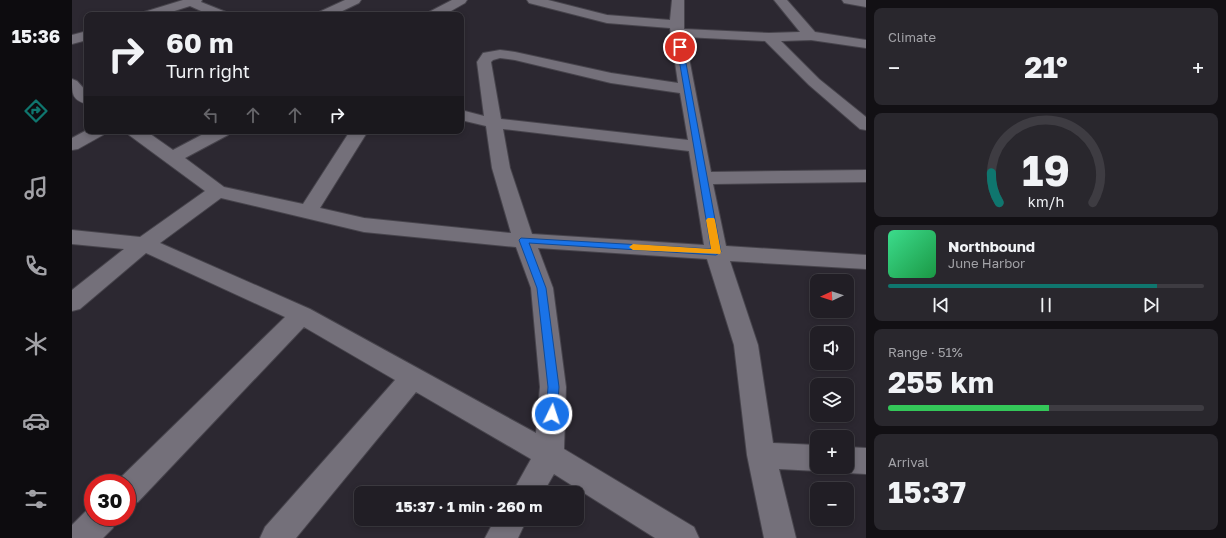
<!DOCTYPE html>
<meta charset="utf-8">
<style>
body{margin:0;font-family:"Golos Text",sans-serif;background:#29272d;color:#f1f3f6;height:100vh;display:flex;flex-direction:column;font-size:15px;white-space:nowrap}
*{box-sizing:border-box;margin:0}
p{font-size:13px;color:#a2a2a7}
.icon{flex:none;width:22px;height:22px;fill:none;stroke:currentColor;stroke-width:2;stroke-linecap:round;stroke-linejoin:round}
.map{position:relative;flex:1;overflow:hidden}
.side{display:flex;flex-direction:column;gap:8px;padding:8px;background:#121014;width:360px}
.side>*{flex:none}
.guide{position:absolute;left:12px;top:12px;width:380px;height:122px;border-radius:8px;box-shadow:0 2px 6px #0003,0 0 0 1px #3e3c42;background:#211e25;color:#f1f3f6;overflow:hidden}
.needle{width:26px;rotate:267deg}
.controls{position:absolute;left:738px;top:274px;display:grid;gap:8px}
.controls a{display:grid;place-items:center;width:44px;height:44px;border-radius:8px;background:#211e25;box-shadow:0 2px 6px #0003,0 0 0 1px #3e3c42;font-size:20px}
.speed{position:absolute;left:12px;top:474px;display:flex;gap:8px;font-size:20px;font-weight:700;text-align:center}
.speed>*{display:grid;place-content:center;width:52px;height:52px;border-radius:50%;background:#211e25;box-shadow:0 2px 6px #0003,0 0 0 1px #3e3c42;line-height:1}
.speed .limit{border:6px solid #d22;background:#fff;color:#111}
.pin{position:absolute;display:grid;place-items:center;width:34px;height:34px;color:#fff;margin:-17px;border:2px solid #fff;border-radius:50%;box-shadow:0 1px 4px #0007}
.me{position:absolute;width:44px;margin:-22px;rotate:4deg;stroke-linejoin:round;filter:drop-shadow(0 0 3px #0008)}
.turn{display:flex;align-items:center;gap:14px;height:84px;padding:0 16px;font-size:18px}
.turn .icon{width:52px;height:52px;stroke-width:2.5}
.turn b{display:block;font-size:28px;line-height:34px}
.lanes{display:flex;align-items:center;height:38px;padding:0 16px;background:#0003;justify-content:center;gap:20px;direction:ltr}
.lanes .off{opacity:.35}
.big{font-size:30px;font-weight:700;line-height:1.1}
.side .widget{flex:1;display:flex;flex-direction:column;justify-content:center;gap:6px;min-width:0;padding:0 14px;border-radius:8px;background:#29272d}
.side .dial{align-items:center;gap:0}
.dial svg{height:104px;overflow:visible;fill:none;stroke:#3e3c42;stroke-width:7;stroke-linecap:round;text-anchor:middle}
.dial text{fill:#f1f3f6;stroke:none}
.song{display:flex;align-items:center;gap:12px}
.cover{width:48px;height:48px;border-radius:6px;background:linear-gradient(135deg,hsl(150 70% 55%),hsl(140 70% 35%))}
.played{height:4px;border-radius:2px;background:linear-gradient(90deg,#0f766e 85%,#3e3c42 85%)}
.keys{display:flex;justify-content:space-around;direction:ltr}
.heat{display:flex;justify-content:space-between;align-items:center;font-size:22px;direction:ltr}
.charge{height:6px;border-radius:3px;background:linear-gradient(90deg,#34c759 51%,#3e3c42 0)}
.trip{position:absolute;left:282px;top:486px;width:230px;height:40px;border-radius:8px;background:#211e25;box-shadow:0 2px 6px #0003,0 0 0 1px #3e3c42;font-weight:700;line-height:40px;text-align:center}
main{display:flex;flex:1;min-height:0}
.tabs{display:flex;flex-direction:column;width:72px;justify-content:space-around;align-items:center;background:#0d0c0f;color:#a2a2a7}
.tabs .icon{width:28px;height:28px}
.tabs .selected{color:#0f766e}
.tabs b{font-size:18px;color:#f1f3f6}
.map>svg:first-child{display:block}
</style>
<main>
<nav class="tabs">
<b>15:36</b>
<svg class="icon selected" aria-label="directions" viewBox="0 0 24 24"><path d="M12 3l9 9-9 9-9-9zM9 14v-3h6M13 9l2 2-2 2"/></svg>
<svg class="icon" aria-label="music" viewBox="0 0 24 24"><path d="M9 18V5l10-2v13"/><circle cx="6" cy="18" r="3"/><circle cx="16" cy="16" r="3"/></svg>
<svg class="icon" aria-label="phone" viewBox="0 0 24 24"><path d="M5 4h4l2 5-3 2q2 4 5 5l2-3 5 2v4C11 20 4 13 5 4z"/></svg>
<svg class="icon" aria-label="climate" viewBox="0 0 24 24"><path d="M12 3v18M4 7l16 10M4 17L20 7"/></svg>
<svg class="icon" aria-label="car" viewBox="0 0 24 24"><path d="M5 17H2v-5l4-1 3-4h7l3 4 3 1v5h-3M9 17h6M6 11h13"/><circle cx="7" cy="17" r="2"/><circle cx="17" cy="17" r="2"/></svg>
<svg class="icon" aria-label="filters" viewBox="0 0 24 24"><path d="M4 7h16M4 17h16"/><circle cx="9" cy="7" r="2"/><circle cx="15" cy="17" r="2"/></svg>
</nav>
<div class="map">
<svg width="794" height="538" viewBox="0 0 794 538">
<rect width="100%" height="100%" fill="#2c2831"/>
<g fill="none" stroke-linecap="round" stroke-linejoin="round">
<defs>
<path id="street" d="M 111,0 L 130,0 L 129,2 L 154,12 L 156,15 L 138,15 L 118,6 L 90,15 L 70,15 L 72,12 Z
M 273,0 L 289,0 L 287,3 L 262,15 L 245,15 L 247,12 Z
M 380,0 L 395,0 L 393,3 L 372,15 L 355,15 L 357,12 Z
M 455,0 L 476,0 L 535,15 L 598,20 L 600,0 L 612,0 L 612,29 L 697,33 L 728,32 L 702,0 L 715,0 L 743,32 L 794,40 L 794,48 L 739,40 L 709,41 L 747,79 L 794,117 L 794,130 L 788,129 L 737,85 L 693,41 L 613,37 L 639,172 L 794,170 L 794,182 L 641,184 L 654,246 L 794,255 L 794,269 L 658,261 L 686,345 L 701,443 L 745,445 L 745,467 L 755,467 L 745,471 L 707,469 L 724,538 L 692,538 L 675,455 L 662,345 L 635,259 L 466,248 L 481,288 L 494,387 L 492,449 L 622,527 L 627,538 L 583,538 L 482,474 L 471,493 L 440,493 L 459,459 L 344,392 L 224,538 L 188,538 L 193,527 L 323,380 L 232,327 L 66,502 L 55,506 L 55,483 L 44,482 L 213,317 L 74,253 L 8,309 L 0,311 L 0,290 L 52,249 L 0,244 L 0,230 L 68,237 L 133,191 L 57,135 L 54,131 L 74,131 L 101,150 L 137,131 L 159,131 L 156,135 L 113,158 L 152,187 L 231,204 L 278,131 L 296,131 L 248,208 L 292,218 L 439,233 L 420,168 L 414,126 L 389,120 L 389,110 L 412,116 L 405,62 L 411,53 L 428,50 L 443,52 L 539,73 L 606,83 L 598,28 L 535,23 L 457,3 ZM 428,58 L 443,60 L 539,83 L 608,93 L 616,140 L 429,119 L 419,62 L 421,60 ZM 431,129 L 617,151 L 632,245 L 460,234 L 438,168 ZM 149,198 L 292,232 L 444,247 L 459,288 L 468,387 L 464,433 L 238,309 L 88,243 Z
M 770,0 L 794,0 L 794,7 L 772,3 Z
M 15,31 L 15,40 L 0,44 L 0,35 Z
M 0,79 L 5,81 L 15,92 L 15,104 C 0,100 0,94 0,79 Z
M 15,130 L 15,131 L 34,131 L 31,135 L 6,149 L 0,150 L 0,138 Z
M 775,447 L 794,448 L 794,474 L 775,473 L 765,469 L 764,467 L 775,467 Z
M 19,506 L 21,506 L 21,517 L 45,517 L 41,528 L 31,538 L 0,538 L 0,525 Z
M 423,519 L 455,519 L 446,538 L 413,538 Z"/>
</defs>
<use href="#street" stroke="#47444c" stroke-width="2"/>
<use href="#street" fill="#74707a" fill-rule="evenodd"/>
</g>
<path fill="#1a73e8" stroke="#114b97" d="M 608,45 L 611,47 L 649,252 L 644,255 L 457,243 L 474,288 L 487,387 L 485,414 L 484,418 L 480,419 L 476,418 L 474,414 L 476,387 L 465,288 L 447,240 L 449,238 L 639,249 L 605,47 Z"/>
<path fill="#f59e0b" d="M 636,218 L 642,218 L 643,220 L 649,252 L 648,254 L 561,250 L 557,247 L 561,244 L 639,249 L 634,220 Z"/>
</svg>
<div class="controls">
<a><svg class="needle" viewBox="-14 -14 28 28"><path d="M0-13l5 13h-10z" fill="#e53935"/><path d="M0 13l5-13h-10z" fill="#a2a2a7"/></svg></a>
<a><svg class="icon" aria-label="sound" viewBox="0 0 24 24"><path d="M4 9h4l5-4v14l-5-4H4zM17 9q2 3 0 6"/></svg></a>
<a><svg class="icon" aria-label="layers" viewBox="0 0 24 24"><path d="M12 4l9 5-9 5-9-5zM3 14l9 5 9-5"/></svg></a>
<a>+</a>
<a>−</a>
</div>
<div class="speed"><div class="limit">30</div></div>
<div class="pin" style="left:608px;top:47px;background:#d93025"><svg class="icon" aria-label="arrive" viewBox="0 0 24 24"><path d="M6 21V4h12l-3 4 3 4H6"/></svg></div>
<svg class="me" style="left:480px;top:414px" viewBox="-20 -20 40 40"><circle r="17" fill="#1a73e8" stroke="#fff" stroke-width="3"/><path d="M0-11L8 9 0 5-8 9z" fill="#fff"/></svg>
<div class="trip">15:37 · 1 min · 260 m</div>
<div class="guide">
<div class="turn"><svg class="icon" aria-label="right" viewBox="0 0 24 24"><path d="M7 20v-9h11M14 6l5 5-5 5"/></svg><div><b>60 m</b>Turn right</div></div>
<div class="lanes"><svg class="icon off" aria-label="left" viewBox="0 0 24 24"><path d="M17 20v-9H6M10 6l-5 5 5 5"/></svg><svg class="icon off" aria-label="ahead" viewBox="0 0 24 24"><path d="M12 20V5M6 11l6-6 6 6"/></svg><svg class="icon off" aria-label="ahead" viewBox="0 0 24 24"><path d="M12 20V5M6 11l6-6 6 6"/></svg><svg class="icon" aria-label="right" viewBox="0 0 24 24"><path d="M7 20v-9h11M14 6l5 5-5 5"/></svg></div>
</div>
</div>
<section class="side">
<div class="widget"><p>Climate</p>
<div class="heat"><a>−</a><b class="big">21°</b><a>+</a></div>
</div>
<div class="widget dial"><svg viewBox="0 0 100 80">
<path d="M14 69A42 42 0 1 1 86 69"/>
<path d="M14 69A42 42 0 0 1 8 46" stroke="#0f766e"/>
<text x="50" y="56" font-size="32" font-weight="700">19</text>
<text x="50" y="72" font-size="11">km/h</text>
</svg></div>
<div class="widget">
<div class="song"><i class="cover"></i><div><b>Northbound</b><p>June Harbor</p></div></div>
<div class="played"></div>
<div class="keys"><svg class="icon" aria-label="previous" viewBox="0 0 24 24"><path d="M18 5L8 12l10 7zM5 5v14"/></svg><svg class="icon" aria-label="pause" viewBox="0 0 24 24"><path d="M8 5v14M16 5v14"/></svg><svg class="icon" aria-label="next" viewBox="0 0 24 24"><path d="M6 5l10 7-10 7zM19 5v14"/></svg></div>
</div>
<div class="widget"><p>Range · 51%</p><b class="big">255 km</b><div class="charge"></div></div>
<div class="widget"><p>Arrival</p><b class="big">15:37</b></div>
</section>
</main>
